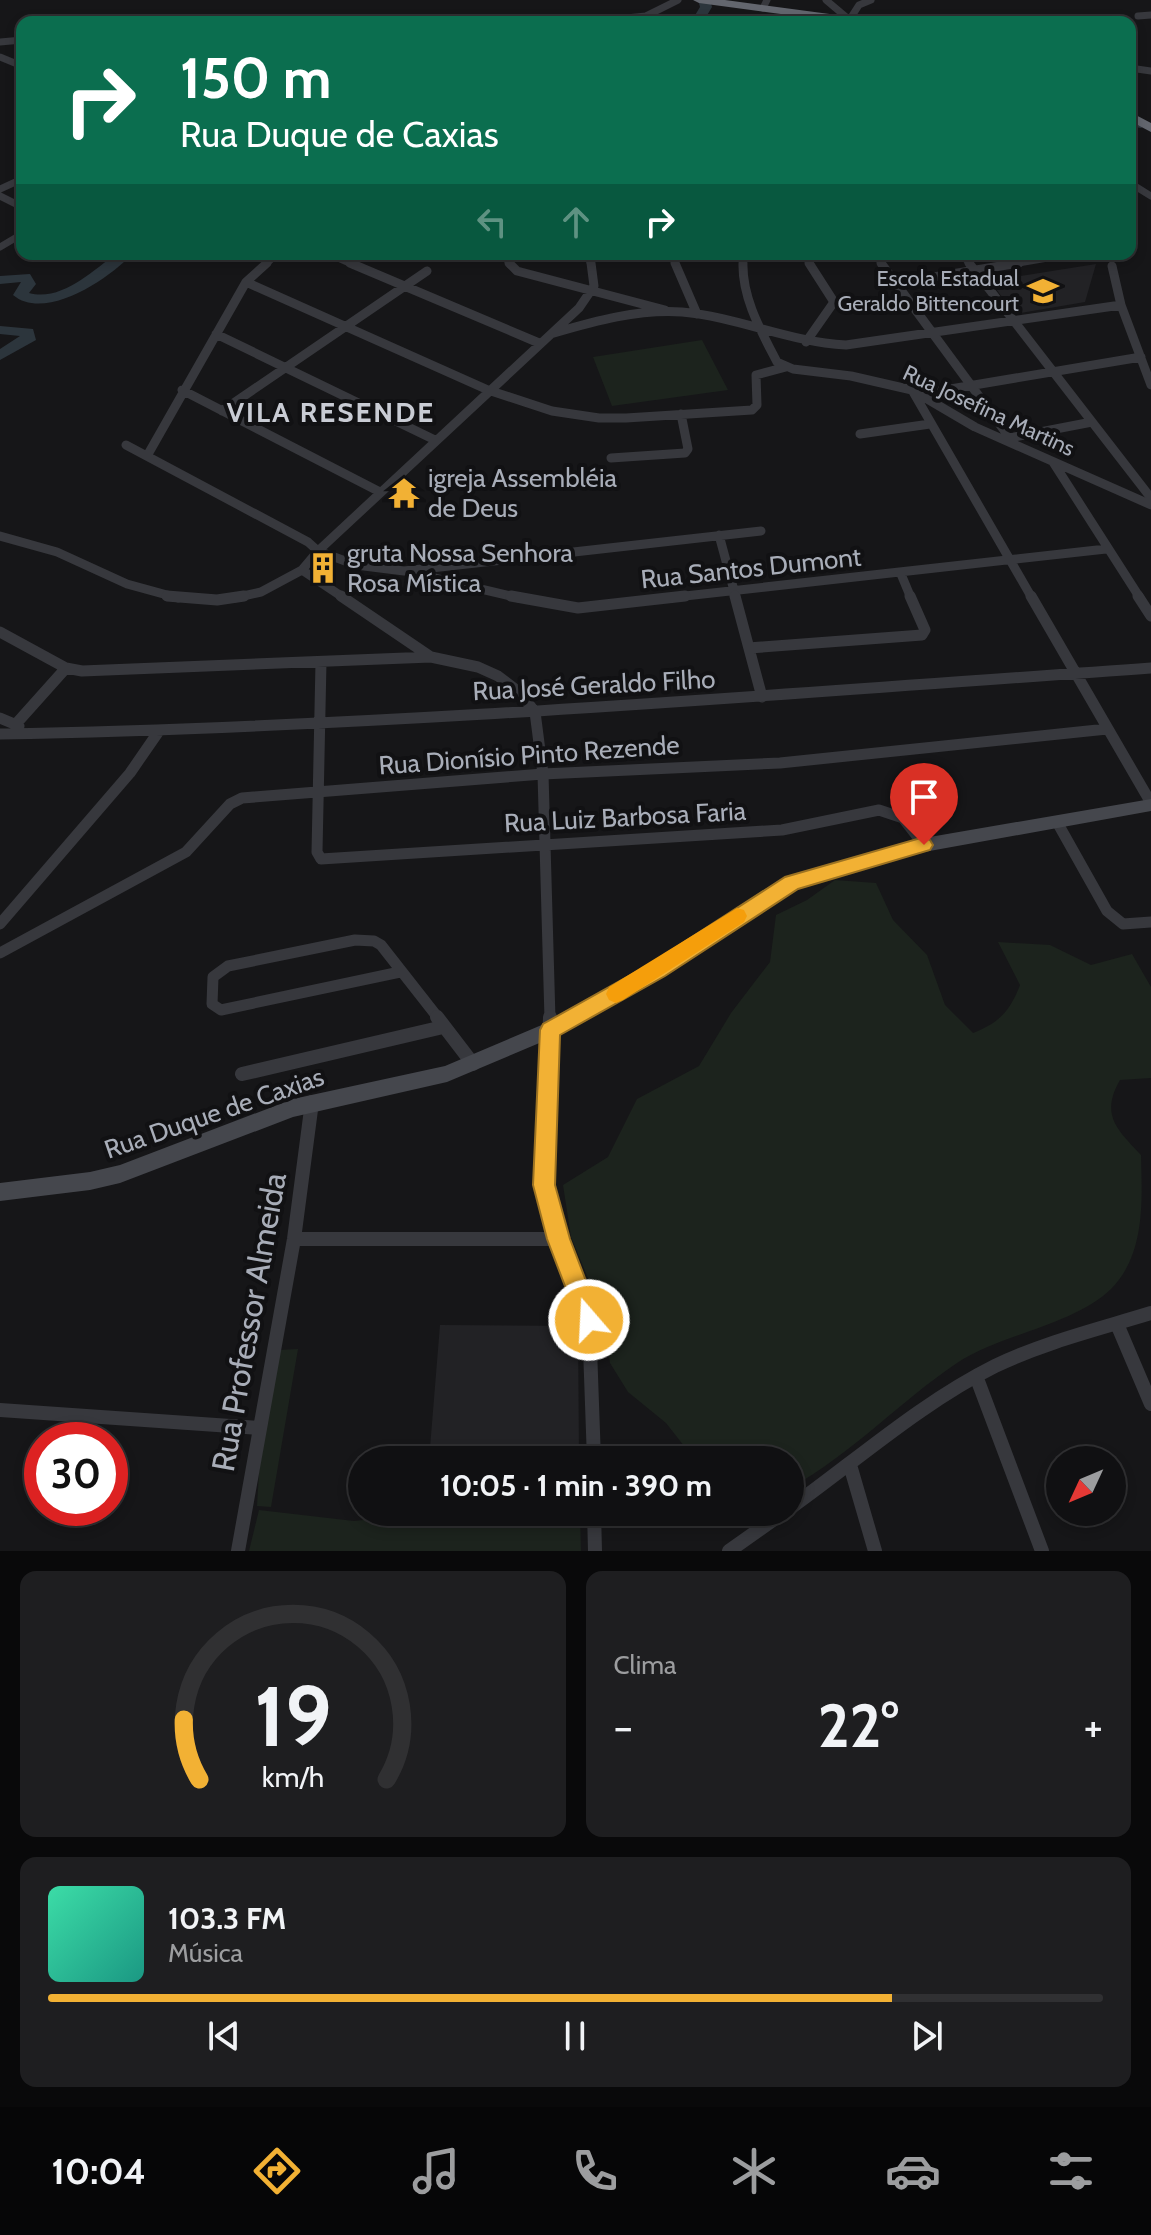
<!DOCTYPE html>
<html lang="pt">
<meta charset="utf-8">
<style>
body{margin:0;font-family:Cabin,sans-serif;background:#1e1e20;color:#f1f3f6;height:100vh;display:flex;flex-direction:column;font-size:30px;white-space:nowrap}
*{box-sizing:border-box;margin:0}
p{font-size:26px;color:#9c9d9f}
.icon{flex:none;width:44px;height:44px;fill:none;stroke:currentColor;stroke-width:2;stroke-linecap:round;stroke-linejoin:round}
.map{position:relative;height:1551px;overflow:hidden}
.drawer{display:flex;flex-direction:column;gap:20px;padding:20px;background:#09090a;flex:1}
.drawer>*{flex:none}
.hud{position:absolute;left:16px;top:16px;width:1120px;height:244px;border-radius:16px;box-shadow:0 4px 12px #0003,0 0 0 2px #303032;background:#0b6e4f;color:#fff;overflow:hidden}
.needle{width:52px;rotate:226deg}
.fabs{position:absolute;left:1046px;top:1446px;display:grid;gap:16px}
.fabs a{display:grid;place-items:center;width:80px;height:80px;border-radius:50%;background:#101012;box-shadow:0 4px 12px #0003,0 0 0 2px #303032;font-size:40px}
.speed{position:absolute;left:24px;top:1422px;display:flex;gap:16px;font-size:40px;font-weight:700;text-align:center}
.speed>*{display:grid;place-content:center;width:104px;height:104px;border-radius:50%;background:#101012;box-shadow:0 4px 12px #0003,0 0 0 2px #303032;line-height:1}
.speed .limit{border:12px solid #d22;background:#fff;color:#111}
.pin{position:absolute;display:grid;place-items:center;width:68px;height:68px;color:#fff;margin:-82px -34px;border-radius:50% 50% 50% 0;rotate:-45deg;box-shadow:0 0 8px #0007}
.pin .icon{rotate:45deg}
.me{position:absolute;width:88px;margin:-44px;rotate:341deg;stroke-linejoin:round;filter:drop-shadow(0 0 6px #0008)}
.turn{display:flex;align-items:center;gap:28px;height:168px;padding:0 32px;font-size:36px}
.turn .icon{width:104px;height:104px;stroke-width:2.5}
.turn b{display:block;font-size:56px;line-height:68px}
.lanes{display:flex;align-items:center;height:76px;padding:0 32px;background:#0003;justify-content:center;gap:40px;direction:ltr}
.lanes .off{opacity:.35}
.big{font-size:60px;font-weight:700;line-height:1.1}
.drawer .tile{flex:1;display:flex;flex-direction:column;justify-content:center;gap:12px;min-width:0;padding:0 28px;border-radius:16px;background:#1e1e20}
.drawer .dial{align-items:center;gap:0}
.dial svg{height:208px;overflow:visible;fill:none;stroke:#303032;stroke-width:7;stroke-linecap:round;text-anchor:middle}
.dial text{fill:#f1f3f6;stroke:none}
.song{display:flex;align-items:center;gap:24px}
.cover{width:96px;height:96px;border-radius:12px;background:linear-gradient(135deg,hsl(160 70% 55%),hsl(170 70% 35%))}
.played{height:8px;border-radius:4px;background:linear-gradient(90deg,#f2b134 80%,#303032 80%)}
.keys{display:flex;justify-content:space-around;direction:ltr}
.heat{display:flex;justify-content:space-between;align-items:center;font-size:44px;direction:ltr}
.drawer .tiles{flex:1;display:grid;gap:20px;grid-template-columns:1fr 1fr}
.tile:last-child{grid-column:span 2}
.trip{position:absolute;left:348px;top:1446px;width:456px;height:80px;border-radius:40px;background:#101012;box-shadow:0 4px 12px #0003,0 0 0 2px #303032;font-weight:700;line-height:80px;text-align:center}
.tabs{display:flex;height:128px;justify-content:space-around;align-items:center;background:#060607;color:#9c9d9f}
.tabs .icon{width:56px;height:56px}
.tabs .selected{color:#f2b134}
.tabs b{font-size:36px;color:#f1f3f6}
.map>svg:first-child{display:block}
</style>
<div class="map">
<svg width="1151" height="1551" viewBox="0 0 1151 1551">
<rect width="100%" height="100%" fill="#161618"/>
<path fill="#222225" d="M 1096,264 L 1085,302 L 1015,314 L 990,281 Z
M 440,1325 L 578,1326 L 579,1460 L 429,1460 Z"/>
<path fill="#1c231d" d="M 702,340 L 728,390 L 612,406 L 593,357 Z
M 835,880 L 876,883 L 893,920 L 927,955 L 945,1005 L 973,1033 C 999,1023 1010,1011 1020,985 L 998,942 L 1050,945 L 1091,965 L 1132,954 L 1151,987 L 1151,1078 L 1120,1080 C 1100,1115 1117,1129 1141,1155 C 1142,1199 1146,1254 1111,1289 C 1074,1325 1001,1334 957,1363 C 899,1402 852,1454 790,1488 L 790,1460 L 695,1460 L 666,1423 L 628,1392 L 610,1363 L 601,1310 L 571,1237 L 563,1185 L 608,1157 L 637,1099 L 699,1066 L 731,1013 L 770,962 L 776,915 L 807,900 Z
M 298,1349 L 271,1507 L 257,1506 L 259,1472 L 279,1350 Z
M 259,1510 L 354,1521 L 383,1518 L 536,1521 L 580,1512 L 581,1551 L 249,1551 Z"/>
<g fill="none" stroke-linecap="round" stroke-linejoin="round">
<path stroke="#2c353c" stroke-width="2" d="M 1130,125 L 1141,127"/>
<path fill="#2c353c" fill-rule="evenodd" d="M 698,0 L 710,0 L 712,7 L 703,22 L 691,22 L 700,7 Z
M 116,254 L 132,254 C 109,279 45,322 13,295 L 21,282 L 0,284 L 0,276 L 30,274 L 36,284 L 29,293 C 61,302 92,271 116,254 Z
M 0,326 L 33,329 L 36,340 L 0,360 L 0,349 L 20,336 L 0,334 Z"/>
<path stroke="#37383d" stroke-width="7" d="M 826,0 L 852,22
M 763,8 L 767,0
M 1138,16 L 1151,15
M 850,19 L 859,5 L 871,0
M 587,22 L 646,16 L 678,0
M 0,42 L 22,40
M 0,57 L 22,66
M 1130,68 L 1151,71
M 1130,183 L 1151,196
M 0,189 L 22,179
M 0,196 L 22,207
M 0,247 L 22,234
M 329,254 L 354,265
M 504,254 L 510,265
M 587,254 L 591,265
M 671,254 L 676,265
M 804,254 L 811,265
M 875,254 L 883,265
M 962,254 L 970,265
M 265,265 L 277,254
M 743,265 L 743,254
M 1007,265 L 1071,254"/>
<path stroke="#37383d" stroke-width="9" d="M 350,263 L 539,343
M 509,263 L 517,271 L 665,310
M 591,263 L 594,286 L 579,308 L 318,551 L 356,565 L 404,571 L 761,531
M 675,263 L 697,314
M 743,263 C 742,298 761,331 777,362 L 793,369 L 851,376 L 912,390 L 975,427 L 1151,505
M 881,263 L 1012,441
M 969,263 L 1151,498
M 1112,266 L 1121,305 L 1151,385
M 246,282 L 488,390 L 552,411 L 599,418 L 626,418 L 752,410 L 757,405 L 756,375 L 786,367
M 897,283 L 1019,263
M 554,333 C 595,321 638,309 682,312 C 738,317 789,342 846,345 L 1121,305
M 216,334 L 435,440
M 806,342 L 834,302 L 809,263
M 182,390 L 380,492
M 912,390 L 1032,598
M 921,394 L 1141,357
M 222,411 L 427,271
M 860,434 L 930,424
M 1009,438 L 1092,422
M 126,445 L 308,542 L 318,551 L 302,570 L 344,598
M 147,456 L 246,282 L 267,263
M 611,458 L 685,453 L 688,449 L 681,414
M 1053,462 L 1140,598
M 719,535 L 736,598
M 0,536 L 57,552 L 127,584 L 178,598
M 413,573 L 519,598
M 901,574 L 911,598
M 234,598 L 261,592 L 302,570
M 667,598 L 1106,549"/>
<path stroke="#37383d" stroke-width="11" d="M 167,596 L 217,600 L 244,596
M 341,596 L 431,657 L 478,667 L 498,676 L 519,692 L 535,712 L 543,774 L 550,1019
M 511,596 L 578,608 L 685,596
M 735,596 L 762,697
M 1031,596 L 1151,803
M 1138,596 L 1151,616
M 0,632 L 66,668 L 82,671 L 431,657
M 749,648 L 922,635 L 925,630 L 910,596
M 321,662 L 317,852 L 321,859 L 782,830 L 879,810 L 903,818 L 924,845
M 0,718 L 19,726
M 15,725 L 66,668
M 0,734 C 384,727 768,695 1151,668
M 1057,822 L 1107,911 L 1123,924 L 1151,922
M 0,924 L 130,773 L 159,731
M 0,953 L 186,852 L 230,804 L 242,798 L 543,774 L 780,763 L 1107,729
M 400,972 L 221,1010 L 212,1004 L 213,977 L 228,966 L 355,940 L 374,941 L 381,945 L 439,1019"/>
<path stroke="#37383d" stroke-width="14" d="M 437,1017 L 473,1064
M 550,1017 L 544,1185 L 559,1239 L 589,1320 L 594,1460
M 242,1074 L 443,1027
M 294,1239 L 559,1239
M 1117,1324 L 1151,1404
M 976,1376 L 1042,1551
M 0,1410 L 260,1428
M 850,1465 L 875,1551
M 790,1508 C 857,1460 921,1403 995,1366 C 1045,1342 1099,1329 1151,1313
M 594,1512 L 595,1551
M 238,1551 L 294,1239 L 312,1102
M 729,1551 L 784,1512"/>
<path fill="#45474d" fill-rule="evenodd" d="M 1151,799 L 1151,811 L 924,852 L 818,881 L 777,899 L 663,975 L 556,1036 L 447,1082 L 293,1117 L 120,1183 L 90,1190 L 0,1201 L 0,1183 L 90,1172 L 120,1165 L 293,1099 L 445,1066 L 544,1024 L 651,965 L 765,889 L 808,870 L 924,838 Z"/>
<path fill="#63666e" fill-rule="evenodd" d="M 693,0 L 725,0 L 867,19 L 873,22 L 841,22 L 699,3 Z
M 1130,112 L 1151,123 L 1151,132 L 1130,121 Z"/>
</g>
<path fill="#f2b134" stroke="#9d7322" stroke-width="2" d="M 924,837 L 930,840 L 933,845 L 930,850 L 798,889 L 665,976 L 560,1035 L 555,1185 L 570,1239 L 601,1320 L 598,1328 L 589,1332 L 581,1328 L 547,1239 L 533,1185 L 540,1030 L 543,1024 L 650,964 L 785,877 Z"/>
<path fill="#f59e0b" d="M 737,908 L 744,910 L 747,916 L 744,922 L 623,1000 L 616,1003 L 609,1000 L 606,994 L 609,987 Z"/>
<defs>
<symbol id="school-bare" viewBox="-9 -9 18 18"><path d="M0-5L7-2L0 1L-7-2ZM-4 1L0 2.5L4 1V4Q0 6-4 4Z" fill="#f2b134" stroke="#111113" stroke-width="2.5" paint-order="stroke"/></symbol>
<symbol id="temple-bare" viewBox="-9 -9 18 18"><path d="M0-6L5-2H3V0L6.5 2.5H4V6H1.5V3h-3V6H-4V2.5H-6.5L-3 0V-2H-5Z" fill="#f2b134" stroke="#111113" stroke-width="2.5" paint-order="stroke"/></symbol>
<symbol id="building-bare" viewBox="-9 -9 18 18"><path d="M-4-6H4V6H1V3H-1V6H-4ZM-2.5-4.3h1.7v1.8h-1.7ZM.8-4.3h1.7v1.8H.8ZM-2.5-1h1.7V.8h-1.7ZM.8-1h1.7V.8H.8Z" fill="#f2b134" stroke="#111113" stroke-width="2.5" paint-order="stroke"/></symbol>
</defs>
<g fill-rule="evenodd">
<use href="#school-bare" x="1021" y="269" width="44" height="44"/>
<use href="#temple-bare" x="382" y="471" width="44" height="44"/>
<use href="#building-bare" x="301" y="546" width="44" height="44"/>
</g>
<g text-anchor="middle" stroke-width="8" stroke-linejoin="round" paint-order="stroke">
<g font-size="22" fill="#a8adb8" stroke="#111113" text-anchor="end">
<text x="1019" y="286">Escola Estadual<tspan x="1019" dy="25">Geraldo Bittencourt</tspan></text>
</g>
<g font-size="22" fill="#a8adb8" stroke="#111113">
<text transform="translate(989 410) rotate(25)" y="8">Rua Josefina Martins</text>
</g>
<g font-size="26" fill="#a8adb8" stroke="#111113" text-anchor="start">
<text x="428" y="487">igreja Assembléia<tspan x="428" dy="30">de Deus</tspan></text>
<text x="347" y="562">gruta Nossa Senhora<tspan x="347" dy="30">Rosa Mística</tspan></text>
</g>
<g font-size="26" fill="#a8adb8" stroke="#111113">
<text transform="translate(751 568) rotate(-6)" y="9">Rua Santos Dumont</text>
<text transform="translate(594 685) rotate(-3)" y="9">Rua José Geraldo Filho</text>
<text transform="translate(529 755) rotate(-4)" y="9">Rua Dionísio Pinto Rezende</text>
<text transform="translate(625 817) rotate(-3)" y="9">Rua Luiz Barbosa Faria</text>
<text transform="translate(214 1113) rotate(-19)" y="9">Rua Duque de Caxias</text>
</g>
<g font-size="28" font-weight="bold" letter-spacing="2" fill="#c9ccd4" stroke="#111113">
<text x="331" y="422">VILA RESENDE</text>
</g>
<g font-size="32" fill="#a8adb8" stroke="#111113">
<text transform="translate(249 1322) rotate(-80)" y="11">Rua Professor Almeida</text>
</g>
</g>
</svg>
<div class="fabs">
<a><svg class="needle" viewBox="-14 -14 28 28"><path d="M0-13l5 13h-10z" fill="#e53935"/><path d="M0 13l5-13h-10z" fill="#9c9d9f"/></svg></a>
</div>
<div class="speed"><div class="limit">30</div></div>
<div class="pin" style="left:924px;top:845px;background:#d93025"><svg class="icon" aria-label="arrive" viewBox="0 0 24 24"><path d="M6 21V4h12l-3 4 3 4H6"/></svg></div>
<svg class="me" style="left:589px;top:1320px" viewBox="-20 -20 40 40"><circle r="17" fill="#f2b134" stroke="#fff" stroke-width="3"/><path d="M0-11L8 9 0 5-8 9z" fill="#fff"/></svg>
<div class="trip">10:05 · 1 min · 390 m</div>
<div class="hud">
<div class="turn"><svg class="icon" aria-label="right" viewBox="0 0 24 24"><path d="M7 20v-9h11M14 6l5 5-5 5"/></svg><div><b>150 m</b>Rua Duque de Caxias</div></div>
<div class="lanes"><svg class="icon off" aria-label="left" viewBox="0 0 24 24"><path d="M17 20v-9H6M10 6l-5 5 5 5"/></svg><svg class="icon off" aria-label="ahead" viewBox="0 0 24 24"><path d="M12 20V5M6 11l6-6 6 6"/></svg><svg class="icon" aria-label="right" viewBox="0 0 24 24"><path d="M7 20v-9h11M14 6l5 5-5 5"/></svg></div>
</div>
</div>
<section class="drawer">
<div class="tiles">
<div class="tile dial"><svg viewBox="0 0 100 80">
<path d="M14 69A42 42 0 1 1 86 69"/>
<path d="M14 69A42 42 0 0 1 8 46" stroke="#f2b134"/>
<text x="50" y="56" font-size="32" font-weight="700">19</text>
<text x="50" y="72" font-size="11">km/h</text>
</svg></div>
<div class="tile"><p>Clima</p>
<div class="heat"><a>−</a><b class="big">22°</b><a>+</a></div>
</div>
<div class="tile">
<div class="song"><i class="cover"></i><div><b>103.3 FM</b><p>Música</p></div></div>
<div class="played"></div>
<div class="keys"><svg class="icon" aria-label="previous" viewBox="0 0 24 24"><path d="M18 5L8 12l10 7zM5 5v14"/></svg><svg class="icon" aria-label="pause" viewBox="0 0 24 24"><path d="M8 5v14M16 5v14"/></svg><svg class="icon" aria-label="next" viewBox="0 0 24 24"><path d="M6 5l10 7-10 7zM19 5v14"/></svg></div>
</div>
</div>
</section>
<nav class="tabs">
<b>10:04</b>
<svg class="icon selected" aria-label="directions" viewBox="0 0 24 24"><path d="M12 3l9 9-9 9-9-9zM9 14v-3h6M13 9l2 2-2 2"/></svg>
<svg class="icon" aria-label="music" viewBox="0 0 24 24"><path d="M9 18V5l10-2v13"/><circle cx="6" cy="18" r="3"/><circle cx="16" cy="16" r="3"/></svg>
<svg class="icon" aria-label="phone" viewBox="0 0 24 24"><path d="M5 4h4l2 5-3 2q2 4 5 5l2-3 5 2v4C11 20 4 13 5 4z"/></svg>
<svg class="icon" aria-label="climate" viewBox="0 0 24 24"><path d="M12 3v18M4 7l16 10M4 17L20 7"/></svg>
<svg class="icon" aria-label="car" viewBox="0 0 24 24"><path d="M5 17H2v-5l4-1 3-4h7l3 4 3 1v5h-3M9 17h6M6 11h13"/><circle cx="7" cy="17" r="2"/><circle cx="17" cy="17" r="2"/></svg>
<svg class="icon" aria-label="filters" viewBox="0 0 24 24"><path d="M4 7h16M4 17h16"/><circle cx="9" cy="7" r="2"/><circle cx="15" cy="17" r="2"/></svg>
</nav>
